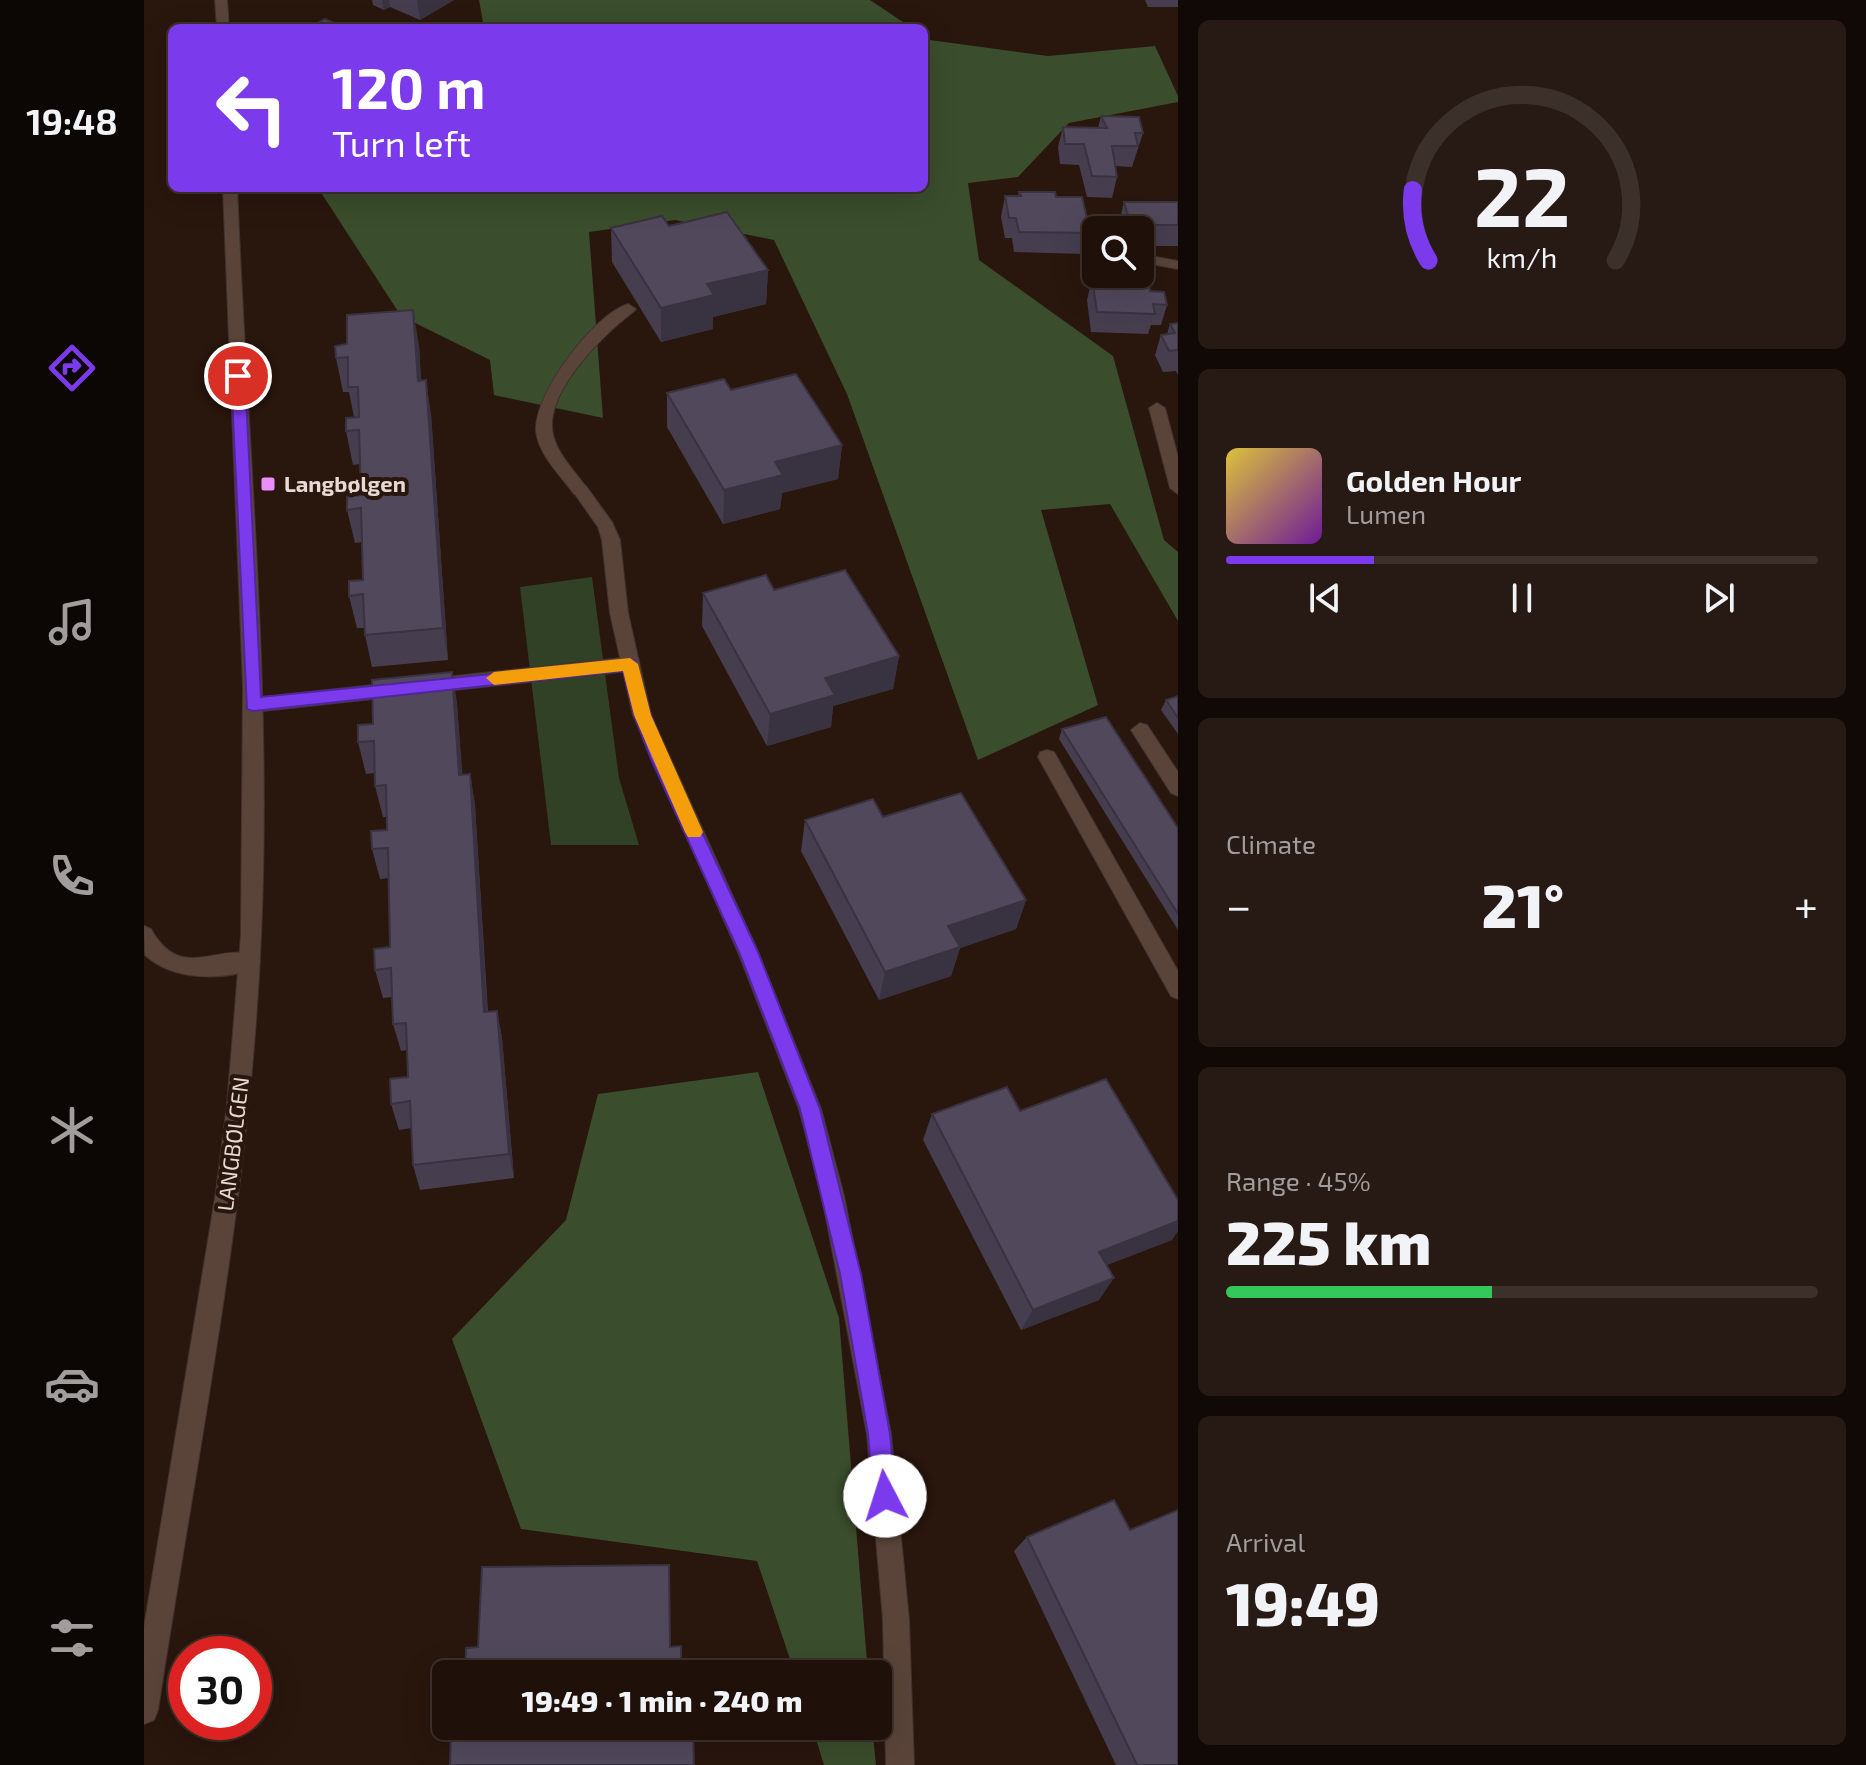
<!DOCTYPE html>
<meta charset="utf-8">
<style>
body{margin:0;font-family:"Exo 2",sans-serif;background:#271913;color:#f1f3f6;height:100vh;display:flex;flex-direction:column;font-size:30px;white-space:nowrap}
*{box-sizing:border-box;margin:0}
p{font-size:26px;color:#a19d9c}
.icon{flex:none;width:44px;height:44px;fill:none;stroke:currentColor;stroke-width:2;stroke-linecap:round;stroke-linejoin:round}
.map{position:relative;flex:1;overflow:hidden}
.side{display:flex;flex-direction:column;gap:20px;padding:20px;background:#110906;width:688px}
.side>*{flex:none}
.banner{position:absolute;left:24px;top:24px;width:760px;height:168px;border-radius:12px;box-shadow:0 8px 32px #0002,0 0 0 2px #3c302b;background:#7c3aed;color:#fff;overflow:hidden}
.buttons{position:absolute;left:938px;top:216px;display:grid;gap:16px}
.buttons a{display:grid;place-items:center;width:72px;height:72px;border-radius:12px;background:#1f100a;box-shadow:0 8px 32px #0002,0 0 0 2px #3c302b;font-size:40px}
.speed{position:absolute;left:24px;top:1636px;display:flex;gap:16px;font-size:40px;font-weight:700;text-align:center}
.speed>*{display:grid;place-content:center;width:104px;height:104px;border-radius:50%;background:#1f100a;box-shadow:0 8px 32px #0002,0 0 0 2px #3c302b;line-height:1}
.speed .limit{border:12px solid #d22;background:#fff;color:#111}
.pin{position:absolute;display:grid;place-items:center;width:68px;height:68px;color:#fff;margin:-34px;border:4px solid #fff;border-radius:50%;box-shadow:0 2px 8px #0007}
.me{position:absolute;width:88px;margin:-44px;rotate:355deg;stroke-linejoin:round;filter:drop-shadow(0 0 6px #0008)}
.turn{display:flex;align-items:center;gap:28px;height:168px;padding:0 32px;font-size:36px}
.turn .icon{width:104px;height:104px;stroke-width:2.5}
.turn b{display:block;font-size:56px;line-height:68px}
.big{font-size:60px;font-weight:800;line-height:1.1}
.side .tile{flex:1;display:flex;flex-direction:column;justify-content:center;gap:12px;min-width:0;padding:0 28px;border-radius:12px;background:#271913}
.side .dial{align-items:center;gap:0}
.dial svg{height:208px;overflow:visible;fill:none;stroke:#3c302b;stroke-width:7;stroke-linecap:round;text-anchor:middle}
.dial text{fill:#f1f3f6;stroke:none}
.song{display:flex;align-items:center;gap:24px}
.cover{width:96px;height:96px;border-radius:12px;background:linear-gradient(135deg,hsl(50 70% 55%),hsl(280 70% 35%))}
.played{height:8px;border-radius:4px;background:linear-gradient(90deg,#7c3aed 25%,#3c302b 25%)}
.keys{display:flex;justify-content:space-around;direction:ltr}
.heat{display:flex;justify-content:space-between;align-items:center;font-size:44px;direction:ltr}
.charge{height:12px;border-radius:6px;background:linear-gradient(90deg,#34c759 45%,#3c302b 0)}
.trip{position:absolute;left:288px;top:1660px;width:460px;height:80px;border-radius:12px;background:#1f100a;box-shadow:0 8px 32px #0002,0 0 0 2px #3c302b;font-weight:800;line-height:80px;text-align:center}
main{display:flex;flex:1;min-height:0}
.dock{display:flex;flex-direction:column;width:144px;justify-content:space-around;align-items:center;background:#0c0604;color:#a19d9c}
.dock .icon{width:56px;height:56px}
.dock .on{color:#7c3aed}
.dock b{font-size:36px;color:#f1f3f6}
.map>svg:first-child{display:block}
</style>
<main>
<nav class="dock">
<b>19:48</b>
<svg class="icon on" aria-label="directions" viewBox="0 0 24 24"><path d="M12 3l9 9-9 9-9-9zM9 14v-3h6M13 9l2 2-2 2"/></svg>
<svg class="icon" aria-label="music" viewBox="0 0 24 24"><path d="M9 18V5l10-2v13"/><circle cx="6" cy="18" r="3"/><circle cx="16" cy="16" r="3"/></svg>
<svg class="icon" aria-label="phone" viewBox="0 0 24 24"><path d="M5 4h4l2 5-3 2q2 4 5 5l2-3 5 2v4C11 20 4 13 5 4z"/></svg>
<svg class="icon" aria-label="climate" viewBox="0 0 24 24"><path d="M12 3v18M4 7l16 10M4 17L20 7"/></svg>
<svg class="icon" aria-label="car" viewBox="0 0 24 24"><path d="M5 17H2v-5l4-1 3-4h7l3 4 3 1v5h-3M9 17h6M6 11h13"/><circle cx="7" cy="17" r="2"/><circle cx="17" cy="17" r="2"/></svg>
<svg class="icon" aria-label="filters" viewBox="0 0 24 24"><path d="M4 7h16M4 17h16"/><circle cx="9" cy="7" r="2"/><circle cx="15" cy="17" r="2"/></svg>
</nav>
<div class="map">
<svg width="1034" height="1765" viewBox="0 0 1034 1765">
<rect width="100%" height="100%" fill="#29160d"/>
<path fill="#314126" d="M 448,577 L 475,778 L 495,845 L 407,845 L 376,587 Z"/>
<path fill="#3a4d2c" d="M 335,0 L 726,0 L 768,28 L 340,28 Z
M 780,36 L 786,40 L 904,56 L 1011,46 L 1034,96 L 1034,102 L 925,123 L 874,177 L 824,183 L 835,260 L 969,356 L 1020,540 L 1034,552 L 1034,621 L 966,504 L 897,510 L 954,705 L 834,760 L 703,394 L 630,240 L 531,220 L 445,232 L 459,418 L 350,395 L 346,360 L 257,316 L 174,188 L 780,188 Z
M 614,1072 L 695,1318 L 724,1674 L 651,1674 L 613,1561 L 377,1529 L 308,1339 L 422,1220 L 454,1094 Z
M 668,1726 L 728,1726 L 732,1765 L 680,1765 Z"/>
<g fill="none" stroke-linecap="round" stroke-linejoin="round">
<defs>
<path id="service" d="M 996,254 L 1034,261 L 1034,269 L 996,262 Z
M 484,304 L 492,309 L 489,312 C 459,335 396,396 410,438 C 416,458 433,473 444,490 L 436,496 L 430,494 C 417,476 394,454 392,431 C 390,394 449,315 484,304 Z
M 1013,403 L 1021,408 L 1034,457 L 1034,494 L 1026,488 L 1005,408 Z
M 486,657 L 495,664 L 486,671 L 109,712 L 100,705 L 109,698 Z
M 996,723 L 1003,725 L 1034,772 L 1034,796 L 1027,793 L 987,730 Z
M 903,750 L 910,752 L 1034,971 L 1034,999 L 1027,996 L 894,757 L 896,752 Z
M 0,926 L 7,929 C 38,984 73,941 113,956 L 116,962 L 113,968 C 78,981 29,981 1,955 Z"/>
<path id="minor" d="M 436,484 L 442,486 L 468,522 L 476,540 L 484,613 L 507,715 L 614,952 L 677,1109 L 700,1196 L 747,1434 L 765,1620 L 770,1765 L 742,1765 L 739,1620 L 723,1434 L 678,1196 L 655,1109 L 594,952 L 489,715 L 466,613 L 458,540 L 454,527 L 428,490 Z"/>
<path id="tertiary" d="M 71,0 L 83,0 L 85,28 L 73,28 Z
M 79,188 L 93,188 L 94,209 C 104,451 128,694 117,936 C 106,1197 53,1453 14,1710 L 10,1720 L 0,1724 L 0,1627 L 72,1192 L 83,1105 L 97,935 L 99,687 Z"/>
</defs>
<use href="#service" stroke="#3f322f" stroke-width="2"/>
<use href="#minor" stroke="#3f322f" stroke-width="2"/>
<use href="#tertiary" stroke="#3f322f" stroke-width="2"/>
<use href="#service" fill="#5a443a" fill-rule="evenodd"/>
<use href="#minor" fill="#5a443a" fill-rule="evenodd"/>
<use href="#tertiary" fill="#5a443a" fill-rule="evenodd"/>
</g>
<path fill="#463e4f" d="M 228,0 L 310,0 L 276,20 L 246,7 L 240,10 L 229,5 Z
M 1001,0 L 1034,0 L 1034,7 L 1004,7 Z
M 957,116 L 999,133 L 988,167 L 971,166 L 973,177 L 968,198 L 943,197 L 935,165 L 916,164 L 914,147 L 919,127 L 954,128 Z
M 875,192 L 912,197 L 944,233 L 939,254 L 870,252 L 868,238 L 861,238 L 857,217 L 861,196 L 874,196 Z
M 980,202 L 1034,202 L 1034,246 L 996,246 L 996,230 L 977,230 L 975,223 Z
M 525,226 L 624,270 L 622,304 L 569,317 L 569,329 L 517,342 L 468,262 L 467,228 Z
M 948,279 L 1006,291 L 1023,305 L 1017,325 L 1007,325 L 1004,334 L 947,332 L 943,300 Z
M 1034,323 L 1034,375 L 1032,371 L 1019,372 L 1011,355 L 1017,335 L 1023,334 L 1026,324 Z
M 275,345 L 277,381 L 287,414 L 304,660 L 228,667 L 221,635 L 220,628 L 213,628 L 205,596 L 219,580 L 218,542 L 211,543 L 203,510 L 217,495 L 216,464 L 209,465 L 202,431 L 210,417 L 205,392 L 199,392 L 192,358 Z
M 587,390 L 698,445 L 694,479 L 638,493 L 636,509 L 579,524 L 523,427 L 523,393 Z
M 630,590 L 755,656 L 749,689 L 689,706 L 687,727 L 623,746 L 558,626 L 559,593 Z
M 308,672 L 313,704 L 318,775 L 326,774 L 331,805 L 344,1012 L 353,1011 L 358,1038 L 370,1178 L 276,1190 L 269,1165 L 267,1128 L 255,1130 L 247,1104 L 264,1077 L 263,1050 L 257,1051 L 249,1024 L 248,997 L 239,998 L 231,970 L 246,947 L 245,878 L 236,879 L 228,849 L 243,830 L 243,817 L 239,817 L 231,786 L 230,773 L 222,774 L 214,742 L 229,724 Z
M 1034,696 L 1034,734 L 1017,710 L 1022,700 Z
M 918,729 L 1034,828 L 1034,930 L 915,739 Z
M 739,817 L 882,900 L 872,929 L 816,948 L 807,976 L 735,1000 L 657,851 L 661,820 Z
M 876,1111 L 1028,1240 L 962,1265 L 955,1300 L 877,1330 L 779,1140 L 788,1114 Z
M 986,1530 L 1034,1765 L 972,1765 L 870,1551 L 883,1537 Z"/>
<path fill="#393240" d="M 238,0 L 245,0 L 246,7 L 240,10 Z
M 273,0 L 310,0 L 276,20 Z
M 624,270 L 622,304 L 569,317 L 569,329 L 517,342 L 517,308 L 563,284 Z
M 269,310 L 275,345 L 279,415 L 274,381 Z
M 282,380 L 287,414 L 304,660 L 299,628 Z
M 698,445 L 694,479 L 638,493 L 636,509 L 579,524 L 580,490 L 631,462 Z
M 755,656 L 749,689 L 689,706 L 687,727 L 623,746 L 626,714 L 681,678 Z
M 308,672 L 313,704 L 321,806 L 315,775 Z
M 326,774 L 331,805 L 345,1040 L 340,1012 Z
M 882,900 L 872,929 L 816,948 L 807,976 L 735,1000 L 741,972 L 804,926 Z
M 353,1011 L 358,1038 L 370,1178 L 365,1154 Z
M 1034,1221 L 1034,1231 L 1028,1240 L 940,1274 L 955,1252 Z
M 970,1278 L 955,1300 L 877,1330 L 889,1310 Z"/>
<path fill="#51485c" stroke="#393240" stroke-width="2" d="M 181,19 L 201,28 L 164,28 Z
M 957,116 L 995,117 L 999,133 L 991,133 L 994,146 L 968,146 L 973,177 L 948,176 L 940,144 L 921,144 L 919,127 L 963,128 Z
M 875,192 L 911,192 L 912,197 L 938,197 L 943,218 L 944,233 L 875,232 L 872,218 L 865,218 L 861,196 L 877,196 Z
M 980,202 L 1034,202 L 1034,225 L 987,225 Z
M 583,212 L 624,270 L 563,284 L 570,295 L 517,308 L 467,228 L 518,216 L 525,226 Z
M 948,279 L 1004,281 L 1006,291 L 1020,292 L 1023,305 L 1009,304 L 1011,314 L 953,312 Z
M 269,310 L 274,381 L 282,380 L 299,628 L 221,635 L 219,594 L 205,596 L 205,581 L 219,580 L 217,508 L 203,510 L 203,497 L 217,495 L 215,430 L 202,431 L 202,418 L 215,417 L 214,387 L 204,387 L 204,357 L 192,358 L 191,346 L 203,344 L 203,315 Z
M 1034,323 L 1034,350 L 1025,351 L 1017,335 L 1031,333 L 1026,324 Z
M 652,374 L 698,445 L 631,462 L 639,475 L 580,490 L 523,393 L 580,379 L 587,390 Z
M 701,570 L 755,656 L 681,678 L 691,695 L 626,714 L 559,593 L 622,575 L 630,590 Z
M 308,672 L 315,775 L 326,774 L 340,1012 L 353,1011 L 365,1154 L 269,1165 L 266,1101 L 247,1104 L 246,1079 L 264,1077 L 262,1023 L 249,1024 L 247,968 L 231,970 L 230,949 L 246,947 L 244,848 L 228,849 L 227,831 L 243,830 L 242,785 L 231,786 L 230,741 L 214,742 L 214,725 L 229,724 L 228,680 Z
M 1034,696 L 1034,718 L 1022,700 Z
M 962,717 L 1034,828 L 1034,914 L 918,729 Z
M 817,793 L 882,900 L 804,926 L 816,947 L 741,972 L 661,820 L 729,799 L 739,817 Z
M 962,1079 L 1034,1200 L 1034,1221 L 955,1252 L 970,1278 L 889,1310 L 788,1114 L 863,1087 L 876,1111 Z
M 970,1500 L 986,1530 L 1034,1510 L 1034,1765 L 993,1765 L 883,1537 Z
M 525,1565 L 526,1647 L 537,1646 L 537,1674 L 321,1674 L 322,1648 L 334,1647 L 338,1567 Z
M 318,1726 L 538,1726 L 538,1729 L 549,1729 L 550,1765 L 306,1765 L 307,1732 L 318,1732 Z"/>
<path fill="#7c3aed" stroke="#51269a" stroke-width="2" d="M 94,372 L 101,376 L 117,697 L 491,660 L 507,715 L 524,759 L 614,952 L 676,1109 L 717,1274 L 746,1434 L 752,1496 L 749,1505 L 741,1508 L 732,1505 L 729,1496 L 724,1434 L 696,1274 L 656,1109 L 595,952 L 507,759 L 490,715 L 479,671 L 109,711 L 103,709 L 87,376 Z"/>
<path fill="#f59e0b" d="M 486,658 L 494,664 L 507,715 L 559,832 L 556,837 L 544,837 L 541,832 L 490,715 L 479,671 L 350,685 L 342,678 L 350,672 Z"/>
<rect fill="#ea8dfd" stroke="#29160d" stroke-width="3" x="116" y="476" width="16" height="16" rx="4"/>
<g text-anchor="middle" stroke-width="8" stroke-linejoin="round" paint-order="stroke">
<g font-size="22" font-weight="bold" fill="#e7dad4" stroke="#29160d" text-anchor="start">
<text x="140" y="492">Langbølgen</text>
</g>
<g font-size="22" fill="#e7dad4" stroke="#29160d">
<text transform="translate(89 1144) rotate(-83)" y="8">LANGBØLGEN</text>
</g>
</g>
</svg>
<div class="buttons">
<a><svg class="icon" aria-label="search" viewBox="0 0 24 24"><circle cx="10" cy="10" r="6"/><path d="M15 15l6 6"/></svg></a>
</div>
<div class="speed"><div class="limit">30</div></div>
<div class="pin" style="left:94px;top:376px;background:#d93025"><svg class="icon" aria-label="arrive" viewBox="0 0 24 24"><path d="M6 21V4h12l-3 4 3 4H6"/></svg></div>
<svg class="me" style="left:741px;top:1496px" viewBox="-20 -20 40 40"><circle r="19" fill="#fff"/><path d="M0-13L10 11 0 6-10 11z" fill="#7c3aed"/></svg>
<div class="trip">19:49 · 1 min · 240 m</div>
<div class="banner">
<div class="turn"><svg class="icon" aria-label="left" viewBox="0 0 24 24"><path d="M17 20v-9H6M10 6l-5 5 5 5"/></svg><div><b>120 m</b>Turn left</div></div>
</div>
</div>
<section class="side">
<div class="tile dial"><svg viewBox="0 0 100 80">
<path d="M14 69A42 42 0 1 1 86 69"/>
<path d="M14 69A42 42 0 0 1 8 42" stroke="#7c3aed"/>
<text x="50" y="56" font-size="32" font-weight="700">22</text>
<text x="50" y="72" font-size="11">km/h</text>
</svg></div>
<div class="tile">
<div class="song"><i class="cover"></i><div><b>Golden Hour</b><p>Lumen</p></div></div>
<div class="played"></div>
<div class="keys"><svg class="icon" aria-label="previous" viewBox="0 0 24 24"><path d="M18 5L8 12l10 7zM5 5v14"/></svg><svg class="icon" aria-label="pause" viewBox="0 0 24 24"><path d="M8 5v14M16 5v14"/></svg><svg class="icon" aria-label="next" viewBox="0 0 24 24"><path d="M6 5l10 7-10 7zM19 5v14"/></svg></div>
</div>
<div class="tile"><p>Climate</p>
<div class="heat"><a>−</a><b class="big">21°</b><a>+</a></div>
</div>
<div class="tile"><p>Range · 45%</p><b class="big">225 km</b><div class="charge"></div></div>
<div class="tile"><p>Arrival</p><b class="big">19:49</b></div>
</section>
</main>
